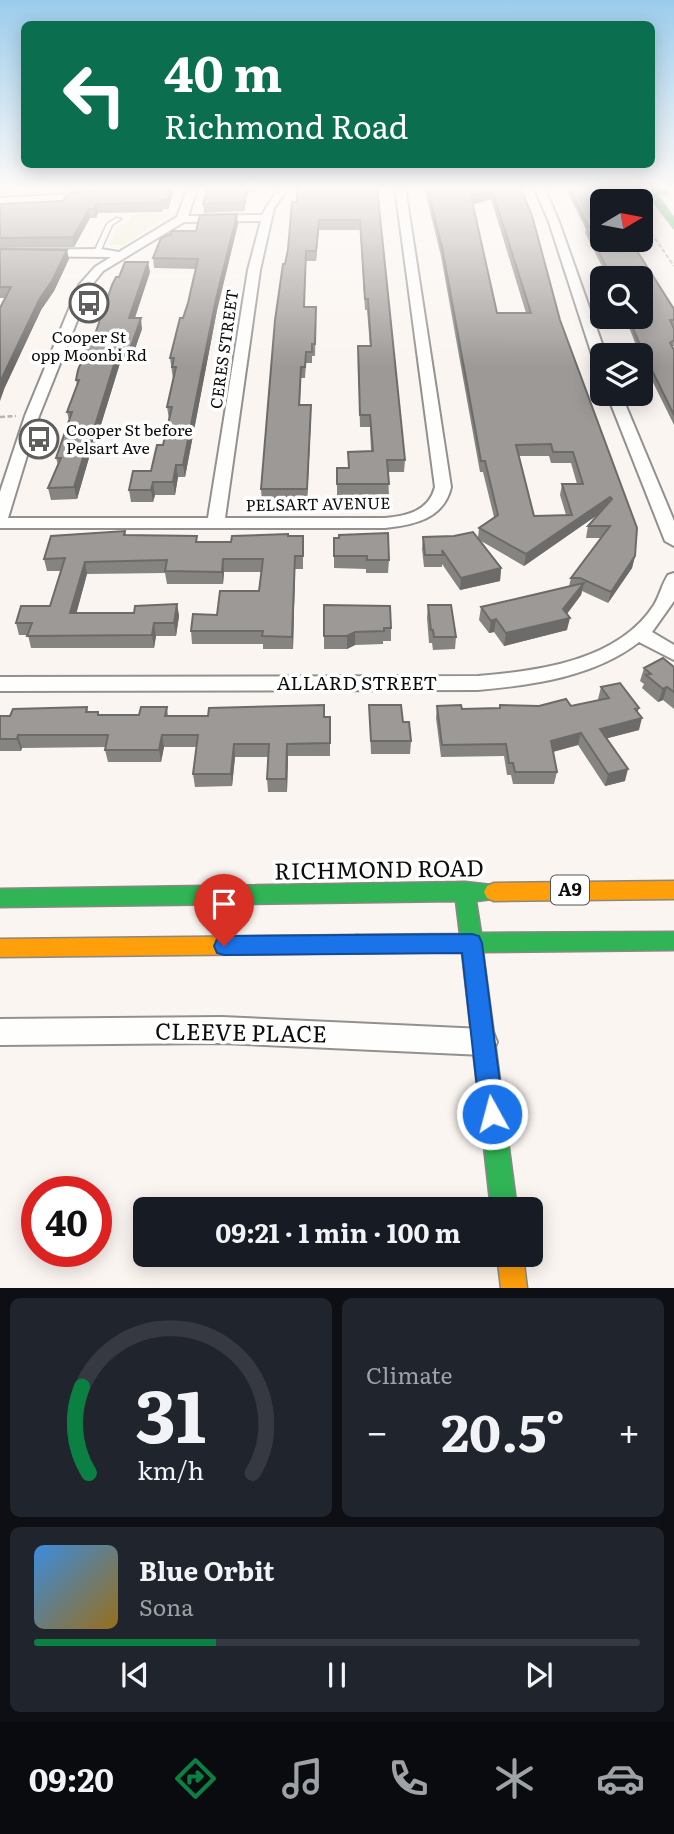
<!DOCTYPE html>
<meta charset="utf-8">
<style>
body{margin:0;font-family:Literata,serif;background:#20242c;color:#f1f3f6;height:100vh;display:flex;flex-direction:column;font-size:26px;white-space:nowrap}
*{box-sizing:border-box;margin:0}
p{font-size:23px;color:#9ea1a6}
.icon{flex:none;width:38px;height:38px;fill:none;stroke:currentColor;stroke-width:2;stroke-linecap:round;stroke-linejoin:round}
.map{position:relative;height:1288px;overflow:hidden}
.details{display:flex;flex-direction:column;gap:10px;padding:10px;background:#0d0f14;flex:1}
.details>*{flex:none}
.banner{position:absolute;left:21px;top:21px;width:634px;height:147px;border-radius:10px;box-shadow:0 4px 18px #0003;background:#0b6e4f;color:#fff;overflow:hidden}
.needle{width:46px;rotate:80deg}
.controls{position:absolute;left:590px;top:189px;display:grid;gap:14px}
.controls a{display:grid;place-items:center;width:63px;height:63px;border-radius:10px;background:#171b24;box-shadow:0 4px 18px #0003;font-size:35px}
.speed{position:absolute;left:21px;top:1176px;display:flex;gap:14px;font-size:35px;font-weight:700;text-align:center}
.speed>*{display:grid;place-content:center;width:91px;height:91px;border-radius:50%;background:#171b24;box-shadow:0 4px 18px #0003;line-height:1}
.speed .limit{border:10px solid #d22;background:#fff;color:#111}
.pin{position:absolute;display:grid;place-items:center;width:60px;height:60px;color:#fff;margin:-72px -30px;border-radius:50% 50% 50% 0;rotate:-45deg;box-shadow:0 0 7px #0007}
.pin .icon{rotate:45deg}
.me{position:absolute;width:77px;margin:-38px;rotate:353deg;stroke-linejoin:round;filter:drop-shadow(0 0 5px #0008)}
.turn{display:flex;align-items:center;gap:24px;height:147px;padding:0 28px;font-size:32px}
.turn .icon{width:91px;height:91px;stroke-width:2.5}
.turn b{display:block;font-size:49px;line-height:60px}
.big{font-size:52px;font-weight:700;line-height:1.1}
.details .card{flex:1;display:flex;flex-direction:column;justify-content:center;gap:10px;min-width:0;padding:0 24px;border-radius:10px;background:#20242c}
.details .dial{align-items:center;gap:0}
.dial svg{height:182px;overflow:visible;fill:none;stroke:#363941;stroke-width:7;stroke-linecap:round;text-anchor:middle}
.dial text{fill:#f1f3f6;stroke:none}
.song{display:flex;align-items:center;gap:21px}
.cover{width:84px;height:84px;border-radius:10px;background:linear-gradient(135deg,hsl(210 70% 55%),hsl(40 70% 35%))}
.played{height:7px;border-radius:4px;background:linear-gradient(90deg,#0b8043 30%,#363941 30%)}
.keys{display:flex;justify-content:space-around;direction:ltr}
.heat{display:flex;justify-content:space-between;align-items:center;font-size:38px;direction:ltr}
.details .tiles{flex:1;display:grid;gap:10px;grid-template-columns:1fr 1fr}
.card:last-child{grid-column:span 2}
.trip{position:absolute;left:133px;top:1197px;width:410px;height:70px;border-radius:10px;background:#171b24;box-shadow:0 4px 18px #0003;font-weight:700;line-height:70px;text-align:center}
.tabs{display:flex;height:112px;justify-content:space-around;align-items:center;background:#090b0e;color:#9ea1a6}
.tabs .icon{width:49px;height:49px}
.tabs .on{color:#0b8043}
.tabs b{font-size:32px;color:#f1f3f6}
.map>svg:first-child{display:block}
</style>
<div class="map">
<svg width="674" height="1288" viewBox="0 0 674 1288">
<rect width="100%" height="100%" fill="#faf5f0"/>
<path fill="#ebedd1" d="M 0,187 L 99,187 L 51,196 L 0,197 Z
M 133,214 L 170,214 L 124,245 L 109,245 L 118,225 L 128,223 Z"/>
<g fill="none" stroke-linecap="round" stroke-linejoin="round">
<defs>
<path id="lane" d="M 116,218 L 121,219 L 112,225 L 100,252 L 95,253 L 94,252 L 107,224 Z"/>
<path id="street" d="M 99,187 L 117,187 L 58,201 L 0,204 L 0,198 L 58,195 Z
M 188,187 L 198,187 L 188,216 L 262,215 L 279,187 L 289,187 L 274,208 L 260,270 L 225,518 L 385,518 C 407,516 429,511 435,487 L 395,187 L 405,187 L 451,487 C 444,519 413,525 385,528 L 0,528 L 0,492 L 25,416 L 79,285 L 95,267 L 111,257 L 0,256 L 0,250 L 101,249 L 119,252 L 177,217 ZM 261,221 L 248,270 L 208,518 L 8,518 L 39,416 L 91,286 L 103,271 L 184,222 Z
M 534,187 L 544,187 L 559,222 L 606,355 L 602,355 L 602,368 L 595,364 L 549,222 Z
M 607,394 L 621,394 L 674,521 L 674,546 L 665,541 Z
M 674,573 L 674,601 L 652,632 L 674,645 L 674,660 L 639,642 C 594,677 533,685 478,690 L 0,691 L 0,677 L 478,676 C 538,671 618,661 654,605 C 660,595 662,584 668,575 Z
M 222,1017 L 483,1029 L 493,1032 L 497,1042 L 493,1052 L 483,1055 L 222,1043 L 0,1045 L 0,1019 Z"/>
<path id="fast" d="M 634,187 L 657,190 L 655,187 L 663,187 L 667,190 L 667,194 L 656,194 L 674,219 L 674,228 L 648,194 L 637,194 Z
M 465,882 L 501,886 L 504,892 L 501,898 L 476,901 L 481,933 L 674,932 L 674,950 L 483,952 L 517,1209 L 491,1209 L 462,952 L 357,953 L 350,951 L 347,944 L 350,937 L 357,935 L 460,934 L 456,901 L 0,907 L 0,889 Z"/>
<path id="slow" d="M 674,881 L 674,899 L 494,901 L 487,898 L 484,892 L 487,886 L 494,883 Z
M 357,935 L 364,937 L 367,944 L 364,951 L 357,953 L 0,957 L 0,939 Z
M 497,1255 L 523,1255 L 527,1288 L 501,1288 Z"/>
</defs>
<use href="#lane" stroke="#93918f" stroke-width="3"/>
<use href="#street" stroke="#93918f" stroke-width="4"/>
<use href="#fast" stroke="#8a8885" stroke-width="3"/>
<use href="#slow" stroke="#8a8885" stroke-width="3"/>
<path stroke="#b7b6b5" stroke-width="2" stroke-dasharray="4.5 2" stroke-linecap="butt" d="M 640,217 L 674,266"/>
<path stroke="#b7b6b5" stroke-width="2.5" stroke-dasharray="5 2.5" stroke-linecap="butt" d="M 0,417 L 16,416"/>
<use href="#lane" fill="#fefefd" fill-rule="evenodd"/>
<use href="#street" fill="#fefefd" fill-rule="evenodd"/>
<use href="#fast" fill="#30b455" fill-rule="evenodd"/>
<use href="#slow" fill="#ff9f0a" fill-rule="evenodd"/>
</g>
<path fill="#868481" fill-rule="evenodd" d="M 124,187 L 175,187 L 168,209 L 163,209 L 162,212 L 98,213 L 96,218 L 90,218 L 74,247 L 0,248 L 0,204 L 62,201 L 123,189 Z
M 208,187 L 258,187 L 255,187 L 254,192 L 248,192 L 244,211 L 204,213 L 203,204 Z
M 377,187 L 405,460 L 404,472 L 388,472 L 389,496 L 337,496 L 337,468 L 348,468 L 348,452 L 371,451 L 370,427 L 360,427 L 358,357 L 370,346 L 367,310 L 365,310 L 360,230 L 319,230 L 316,261 L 306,261 L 304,307 L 316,318 L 315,356 L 312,356 L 312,363 L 306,363 L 305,378 L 301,378 L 300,405 L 311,417 L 307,502 L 262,502 L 261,489 L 285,264 L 297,202 Z
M 424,187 L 524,187 L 523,193 L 560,320 L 635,556 L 632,568 L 608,603 L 582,591 L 581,595 L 567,614 L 567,630 L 504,646 L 494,632 L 489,633 L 479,620 L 481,607 L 569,586 L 571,578 L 601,538 L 586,538 L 588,526 L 599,514 L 524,566 L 481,541 L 501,568 L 500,581 L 460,590 L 442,564 L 442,567 L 424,567 L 422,549 L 423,537 L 478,537 L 479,528 L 494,517 L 483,472 L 480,472 L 441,256 ZM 491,199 L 526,313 L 497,313 L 473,204 ZM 519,456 L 549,456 L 551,463 L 571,463 L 577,484 L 562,484 L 560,495 L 566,515 L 534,516 Z
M 565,187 L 611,187 L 613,190 L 613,193 L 602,201 L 674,309 L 674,326 L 673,326 L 674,329 L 674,346 L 672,347 L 674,350 L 674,425 L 641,358 L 625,317 L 640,317 L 640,278 L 608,278 L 585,233 L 586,229 Z
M 238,224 L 217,310 L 185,477 L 178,477 L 175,495 L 155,495 L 153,502 L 131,502 L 129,490 L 151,471 L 163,445 L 169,419 L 167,407 L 173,379 L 170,358 L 188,303 L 196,269 L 154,268 L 153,258 L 196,231 Z
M 0,249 L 69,259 L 54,291 L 41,310 L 5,387 L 5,298 L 0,298 Z
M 150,272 L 135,318 L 142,329 L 130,363 L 120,363 L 95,444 L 93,444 L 77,499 L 51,500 L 48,488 L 58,465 L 56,458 L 69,420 L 67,412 L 77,385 L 76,380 Z
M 125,531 L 126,535 L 198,542 L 231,542 L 288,536 L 303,536 L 303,569 L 295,569 L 293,649 L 263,649 L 263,644 L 192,644 L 191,631 L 217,615 L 259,591 L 261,572 L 224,572 L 223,584 L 167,584 L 165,573 L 87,574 L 76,613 L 134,613 L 177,604 L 179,616 L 176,636 L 156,636 L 154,648 L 31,648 L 28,635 L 19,635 L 16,623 L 50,606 L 61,571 L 47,571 L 44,559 Z
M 334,538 L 389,560 L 388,573 L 366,573 L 366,569 L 334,568 Z
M 324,605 L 391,628 L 391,641 L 383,641 L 383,644 L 355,645 L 347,649 L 324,649 Z
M 428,605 L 456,637 L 455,649 L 433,650 L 432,643 L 429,643 L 427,618 Z
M 674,667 L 674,709 L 663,700 L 658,702 L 642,688 L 644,684 L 640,681 L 644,668 Z
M 601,687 L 638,712 L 639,730 L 607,738 L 625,781 L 605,786 L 578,745 L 553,752 L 557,772 L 554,784 L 513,784 L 511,775 L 507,775 L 504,756 L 441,757 L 436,718 L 437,706 L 462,709 L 499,708 L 500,705 L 571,706 L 599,700 L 598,699 Z
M 369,705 L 403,722 L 411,741 L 410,754 L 371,754 Z
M 87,707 L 88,712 L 98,712 L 99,715 L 139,715 L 167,707 L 168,716 L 330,717 L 330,756 L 288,756 L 287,792 L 268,792 L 267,779 L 269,757 L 235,757 L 232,786 L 195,787 L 193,774 L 197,747 L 164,747 L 161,762 L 108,762 L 105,750 L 106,747 L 22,748 L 21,751 L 0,751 L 0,716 L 10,716 Z"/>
<path fill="#6d6b69" d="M 171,187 L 175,187 L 168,209 L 167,200 Z
M 246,187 L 247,187 L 248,192 L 244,211 L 244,202 Z
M 492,190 L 491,199 L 470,205 L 471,196 Z
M 96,204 L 98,213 L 96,218 L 94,209 Z
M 89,209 L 90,218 L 74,247 L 73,237 Z
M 237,214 L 238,224 L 217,310 L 185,477 L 183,465 L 216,299 Z
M 319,220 L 319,230 L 316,261 L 316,251 Z
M 67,250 L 69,259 L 54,291 L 41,310 L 5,387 L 0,401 L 0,382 L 39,300 Z
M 148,262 L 150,272 L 131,329 L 129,318 Z
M 141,318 L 142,329 L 130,363 L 129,352 Z
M 118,352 L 120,363 L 95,444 L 93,432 Z
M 311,405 L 311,417 L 307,502 L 307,489 Z
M 91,432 L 93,444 L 77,499 L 74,487 Z
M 176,465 L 178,477 L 175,495 L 173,482 Z
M 153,482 L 155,495 L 153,502 L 151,490 Z
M 610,497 L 607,508 L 524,566 L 526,554 Z
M 295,556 L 295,569 L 293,649 L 292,637 Z
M 635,556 L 632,568 L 608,603 L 611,592 Z
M 223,559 L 224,572 L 223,584 L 222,572 Z
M 85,562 L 87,574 L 73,626 L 70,613 Z
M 501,568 L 500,581 L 460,590 L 461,578 Z
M 584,583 L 581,595 L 562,620 L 570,618 L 567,630 L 504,646 L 506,633 L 563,609 Z
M 177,604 L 179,616 L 176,636 L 174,623 Z
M 496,619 L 494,632 L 489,633 L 491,621 Z
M 154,623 L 156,636 L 154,648 L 152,635 Z
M 355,632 L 355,645 L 347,649 L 347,636 Z
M 667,687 L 663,700 L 658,702 L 663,689 Z
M 639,708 L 635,720 L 642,718 L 639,730 L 597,741 L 600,729 Z
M 581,733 L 578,745 L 548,753 L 551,741 Z
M 18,735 L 22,748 L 21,751 L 17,739 Z
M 162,735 L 164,747 L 161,762 L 159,750 Z
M 234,744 L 235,757 L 232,786 L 231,774 Z
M 287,744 L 288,756 L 287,792 L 286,779 Z
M 628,769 L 625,781 L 605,786 L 608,774 Z"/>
<path fill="#9c9996" stroke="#6d6b69" stroke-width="2" fill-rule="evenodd" d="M 124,187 L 171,187 L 167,200 L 162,200 L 161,203 L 96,204 L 94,209 L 89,209 L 73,237 L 0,238 L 0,204 L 62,201 L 69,193 L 123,189 Z
M 208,187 L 246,187 L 244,202 L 203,204 Z
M 297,187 L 377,187 L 405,460 L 387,460 L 389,484 L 337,484 L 337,468 L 349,468 L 348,452 L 373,451 L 370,415 L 360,415 L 358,346 L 371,346 L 368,299 L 365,299 L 360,220 L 319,220 L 316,251 L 306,251 L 304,307 L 316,307 L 315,344 L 312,344 L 312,352 L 306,352 L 305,367 L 301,367 L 299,405 L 311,405 L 307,489 L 261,489 L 275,320 L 283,264 L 285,264 L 288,249 L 292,202 L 297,202 Z
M 427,187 L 524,187 L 521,187 L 533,219 L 560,320 L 637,528 L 635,556 L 611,592 L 580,578 L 571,578 L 610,526 L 588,526 L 612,499 L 610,497 L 526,554 L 479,528 L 498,515 L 485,461 L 481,461 L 442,247 ZM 492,190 L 531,313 L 497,313 L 471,196 ZM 551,444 L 553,452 L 573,452 L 583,484 L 562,484 L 572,515 L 534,516 L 516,445 Z
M 568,187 L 611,187 L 613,190 L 611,190 L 618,201 L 602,201 L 602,240 L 630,240 L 674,309 L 674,320 L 670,320 L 674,329 L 674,340 L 670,343 L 674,350 L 674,415 L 643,352 L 628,317 L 640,317 L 640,278 L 612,278 L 586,227 L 589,227 Z
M 237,214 L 216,299 L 183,465 L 176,465 L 173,482 L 153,482 L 151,490 L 129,490 L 133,471 L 151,471 L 157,445 L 163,445 L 172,407 L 167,407 L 176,367 L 172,367 L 174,358 L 170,358 L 180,318 L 183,318 L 188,303 L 198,259 L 153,258 L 161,238 L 171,234 L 172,231 L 196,231 L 200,215 Z
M 0,249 L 67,250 L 52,281 L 39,300 L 0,382 L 0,308 L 11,287 L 0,287 Z
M 125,262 L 148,262 L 129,318 L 141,318 L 129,352 L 118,352 L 93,432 L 91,432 L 74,487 L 48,488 L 61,458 L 56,458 L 72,412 L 67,412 L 79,380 L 76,380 L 78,370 L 90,340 L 93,340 L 112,285 L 116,277 L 119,277 Z
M 125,531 L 124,535 L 197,536 L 196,542 L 231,542 L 232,536 L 288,534 L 288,536 L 303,536 L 303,556 L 295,556 L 292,637 L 262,636 L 263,631 L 191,631 L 193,614 L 217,615 L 220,591 L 259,591 L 263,559 L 223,559 L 222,572 L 165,571 L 167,560 L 85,562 L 70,613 L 134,613 L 135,606 L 177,604 L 174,623 L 154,623 L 152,635 L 27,636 L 32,623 L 16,623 L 21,606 L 50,606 L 65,558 L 44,559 L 51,536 Z
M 473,532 L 501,568 L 461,578 L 442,550 L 443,555 L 425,555 L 423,537 L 454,536 Z
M 388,533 L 389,560 L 367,560 L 367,556 L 334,556 L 334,538 L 339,538 L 339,535 Z
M 584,583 L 563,609 L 570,618 L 506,633 L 496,619 L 491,621 L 481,607 Z
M 324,605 L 390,606 L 391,628 L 384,628 L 384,631 L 355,632 L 347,636 L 324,636 Z
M 428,605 L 451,605 L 456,637 L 434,637 L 433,630 L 431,630 Z
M 663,658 L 674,667 L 674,692 L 667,687 L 663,689 L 646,675 L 651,674 L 644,668 Z
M 620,683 L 639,708 L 635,709 L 642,718 L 600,729 L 628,769 L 608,774 L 581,733 L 551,741 L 557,772 L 515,772 L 513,763 L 509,763 L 506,744 L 442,745 L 437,706 L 461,705 L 462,709 L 500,708 L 500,705 L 539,706 L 566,699 L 571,706 L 609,698 L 601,687 Z
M 324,705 L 324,717 L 330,717 L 330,743 L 287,744 L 286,779 L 267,779 L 269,744 L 234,744 L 231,774 L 193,774 L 198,735 L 162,735 L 159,750 L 105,750 L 108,735 L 18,735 L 17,739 L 0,739 L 0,716 L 10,716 L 13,709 L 87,707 L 86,712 L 98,712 L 98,715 L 139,715 L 141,707 L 167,707 L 165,716 L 208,716 L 209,708 Z
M 369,705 L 401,705 L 403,722 L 409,722 L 411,741 L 371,741 Z"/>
<linearGradient id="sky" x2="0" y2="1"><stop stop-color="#9bccec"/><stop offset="0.51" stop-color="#fdfaf8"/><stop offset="1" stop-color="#fdfaf8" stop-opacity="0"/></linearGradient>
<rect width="674" height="367" fill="url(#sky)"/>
<path fill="#1a73e8" stroke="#114b97" stroke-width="2" d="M 472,934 L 479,936 L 482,943 L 504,1114 L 500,1122 L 492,1126 L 483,1122 L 480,1114 L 462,953 L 224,955 L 217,953 L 214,946 L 217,939 L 224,936 Z"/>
<defs>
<symbol id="bus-ring" viewBox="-11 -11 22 22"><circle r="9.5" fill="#fff" stroke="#5f5e5c" stroke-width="1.5"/><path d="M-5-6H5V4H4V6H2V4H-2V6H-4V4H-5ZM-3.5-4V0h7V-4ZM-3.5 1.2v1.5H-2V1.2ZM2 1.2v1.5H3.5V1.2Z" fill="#5f5e5c"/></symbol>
</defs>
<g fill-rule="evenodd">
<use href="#bus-ring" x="67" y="281" width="44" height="44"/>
<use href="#bus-ring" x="17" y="417" width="44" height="44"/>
</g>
<g text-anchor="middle" stroke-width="7" stroke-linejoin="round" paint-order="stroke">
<g font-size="16" fill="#0c0c0c" stroke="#fff">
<text x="89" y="343">Cooper St<tspan x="89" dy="18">opp Moonbi Rd</tspan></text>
<text x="66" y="436" text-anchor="start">Cooper St before<tspan x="66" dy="18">Pelsart Ave</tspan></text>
</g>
<g font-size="16" fill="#0c0c0c" stroke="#fff">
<text transform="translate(224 349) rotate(-82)" y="6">CERES STREET</text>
<text transform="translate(318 504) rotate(-1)" y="6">PELSART AVENUE</text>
</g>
<rect fill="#fff" stroke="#555" stroke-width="2" x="551" y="875.5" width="38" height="29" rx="5"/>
<g font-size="18" font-weight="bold" fill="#0c0c0c">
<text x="570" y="896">A9</text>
</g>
<g font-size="19" fill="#0c0c0c" stroke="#fff">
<text x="357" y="690">ALLARD STREET</text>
</g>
<g font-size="23" fill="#0c0c0c" stroke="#fff">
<text transform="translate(379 870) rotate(-1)" y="8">RICHMOND ROAD</text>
<text transform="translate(241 1033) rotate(1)" y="8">CLEEVE PLACE</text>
</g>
</g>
</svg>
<div class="controls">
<a><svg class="needle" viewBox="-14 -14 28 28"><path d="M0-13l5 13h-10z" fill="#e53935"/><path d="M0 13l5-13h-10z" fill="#9ea1a6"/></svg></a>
<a><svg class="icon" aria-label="search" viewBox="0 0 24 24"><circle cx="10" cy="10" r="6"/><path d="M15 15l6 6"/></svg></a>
<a><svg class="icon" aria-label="layers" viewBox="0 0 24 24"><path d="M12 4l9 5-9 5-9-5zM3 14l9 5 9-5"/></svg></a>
</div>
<div class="speed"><div class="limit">40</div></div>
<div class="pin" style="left:224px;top:946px;background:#d93025"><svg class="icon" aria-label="arrive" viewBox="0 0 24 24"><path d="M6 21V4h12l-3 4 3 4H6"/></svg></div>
<svg class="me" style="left:492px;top:1114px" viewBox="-20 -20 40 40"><circle r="17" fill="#1a73e8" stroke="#fff" stroke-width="3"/><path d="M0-11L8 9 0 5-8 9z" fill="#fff"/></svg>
<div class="trip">09:21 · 1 min · 100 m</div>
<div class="banner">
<div class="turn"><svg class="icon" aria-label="left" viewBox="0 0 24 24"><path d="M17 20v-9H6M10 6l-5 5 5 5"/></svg><div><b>40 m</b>Richmond Road</div></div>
</div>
</div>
<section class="details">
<div class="tiles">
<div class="card dial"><svg viewBox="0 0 100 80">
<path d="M14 69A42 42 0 1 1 86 69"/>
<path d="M14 69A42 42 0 0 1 11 31" stroke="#0b8043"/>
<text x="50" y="56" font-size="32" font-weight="700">31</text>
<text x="50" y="72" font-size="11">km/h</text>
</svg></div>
<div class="card"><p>Climate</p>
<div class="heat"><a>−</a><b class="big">20.5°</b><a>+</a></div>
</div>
<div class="card">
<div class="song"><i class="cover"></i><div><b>Blue Orbit</b><p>Sona</p></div></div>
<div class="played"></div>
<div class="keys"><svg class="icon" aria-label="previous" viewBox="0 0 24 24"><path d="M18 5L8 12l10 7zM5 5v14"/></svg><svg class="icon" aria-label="pause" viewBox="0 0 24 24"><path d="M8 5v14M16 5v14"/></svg><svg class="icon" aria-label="next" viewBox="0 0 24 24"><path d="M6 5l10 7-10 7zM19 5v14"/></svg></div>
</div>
</div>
</section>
<nav class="tabs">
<b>09:20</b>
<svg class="icon on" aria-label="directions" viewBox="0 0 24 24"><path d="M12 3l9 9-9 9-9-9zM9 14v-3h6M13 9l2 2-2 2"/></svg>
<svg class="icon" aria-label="music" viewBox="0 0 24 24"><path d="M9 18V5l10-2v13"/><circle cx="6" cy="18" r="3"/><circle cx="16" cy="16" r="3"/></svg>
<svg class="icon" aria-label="phone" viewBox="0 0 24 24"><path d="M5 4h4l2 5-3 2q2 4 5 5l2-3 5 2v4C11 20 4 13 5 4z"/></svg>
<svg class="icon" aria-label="climate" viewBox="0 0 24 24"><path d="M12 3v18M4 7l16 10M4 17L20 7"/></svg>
<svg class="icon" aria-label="car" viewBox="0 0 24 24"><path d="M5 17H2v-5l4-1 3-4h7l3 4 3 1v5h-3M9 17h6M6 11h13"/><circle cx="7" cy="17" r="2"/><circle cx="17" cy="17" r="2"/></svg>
</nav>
